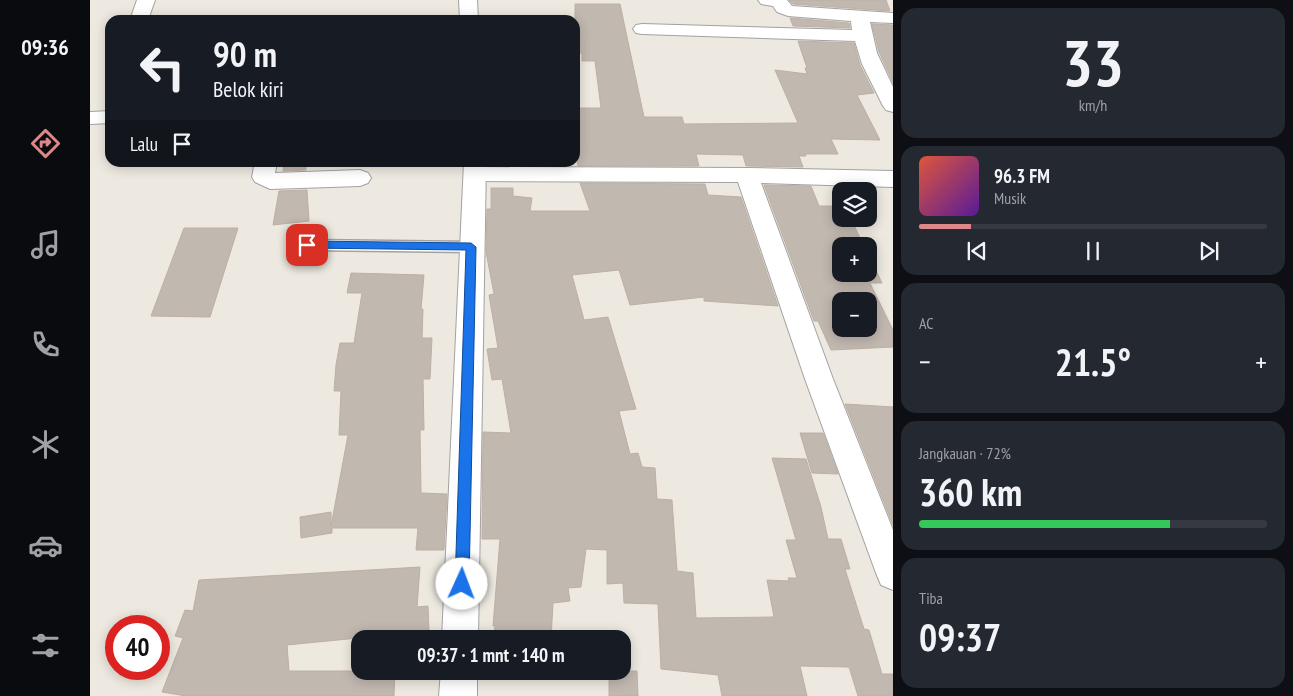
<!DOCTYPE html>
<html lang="id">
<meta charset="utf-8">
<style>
body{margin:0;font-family:"PT Sans Narrow",sans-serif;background:#242831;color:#f1f3f6;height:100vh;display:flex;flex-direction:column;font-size:19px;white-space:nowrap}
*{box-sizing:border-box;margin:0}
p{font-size:16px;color:#9ea1a6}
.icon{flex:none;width:28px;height:28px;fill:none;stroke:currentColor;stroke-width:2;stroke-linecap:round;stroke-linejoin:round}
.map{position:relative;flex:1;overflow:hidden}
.side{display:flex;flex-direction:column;gap:8px;padding:8px;background:#0d0f14;width:400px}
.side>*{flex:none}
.guide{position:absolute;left:15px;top:15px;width:475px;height:152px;border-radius:15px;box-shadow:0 2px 12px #0003;background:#171b24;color:#f1f3f6;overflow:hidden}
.controls{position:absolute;left:742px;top:182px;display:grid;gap:10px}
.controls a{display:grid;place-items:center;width:45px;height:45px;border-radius:10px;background:#171b24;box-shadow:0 2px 12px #0003;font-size:25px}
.speed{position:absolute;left:15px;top:615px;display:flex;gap:10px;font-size:25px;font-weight:700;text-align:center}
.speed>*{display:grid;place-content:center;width:65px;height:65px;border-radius:50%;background:#171b24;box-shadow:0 2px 12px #0003;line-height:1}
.speed .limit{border:8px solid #d22;background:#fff;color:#111}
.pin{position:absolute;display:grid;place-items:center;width:42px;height:42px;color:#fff;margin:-21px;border-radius:10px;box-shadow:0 2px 8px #0006}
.me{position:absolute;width:55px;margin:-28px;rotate:2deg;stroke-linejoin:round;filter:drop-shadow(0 0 4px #0008)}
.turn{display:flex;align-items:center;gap:18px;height:105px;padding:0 25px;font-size:22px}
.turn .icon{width:65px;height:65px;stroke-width:2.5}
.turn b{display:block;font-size:35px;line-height:42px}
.then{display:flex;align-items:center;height:48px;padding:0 25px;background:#0003;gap:10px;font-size:19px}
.big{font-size:38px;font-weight:700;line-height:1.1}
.side .card{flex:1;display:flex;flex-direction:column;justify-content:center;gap:8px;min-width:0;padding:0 18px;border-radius:15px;background:#242831}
.side .dial{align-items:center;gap:0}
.dial b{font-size:65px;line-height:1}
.song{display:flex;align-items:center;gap:15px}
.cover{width:60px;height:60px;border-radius:8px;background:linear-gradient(135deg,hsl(10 70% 55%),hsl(270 70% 35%))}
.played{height:5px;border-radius:2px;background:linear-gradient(90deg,#dd8788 15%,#363941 15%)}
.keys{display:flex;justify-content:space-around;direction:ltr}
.heat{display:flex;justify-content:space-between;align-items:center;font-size:28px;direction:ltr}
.charge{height:8px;border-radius:4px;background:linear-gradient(90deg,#34c759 72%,#363941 0)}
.trip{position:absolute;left:261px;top:630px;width:280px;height:50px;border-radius:15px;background:#171b24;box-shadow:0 2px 12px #0003;font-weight:700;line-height:50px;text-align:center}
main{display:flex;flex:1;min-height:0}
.tabs{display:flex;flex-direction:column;width:90px;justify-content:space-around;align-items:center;background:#090b0e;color:#9ea1a6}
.tabs .icon{width:35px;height:35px}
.tabs .current{color:#dd8788}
.tabs b{font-size:22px;color:#f1f3f6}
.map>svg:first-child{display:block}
</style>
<main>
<nav class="tabs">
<b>09:36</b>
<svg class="icon current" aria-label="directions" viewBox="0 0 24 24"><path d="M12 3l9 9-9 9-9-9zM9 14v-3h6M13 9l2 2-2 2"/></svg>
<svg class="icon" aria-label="music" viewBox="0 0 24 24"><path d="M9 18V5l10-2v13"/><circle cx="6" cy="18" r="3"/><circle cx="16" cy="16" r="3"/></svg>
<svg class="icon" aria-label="phone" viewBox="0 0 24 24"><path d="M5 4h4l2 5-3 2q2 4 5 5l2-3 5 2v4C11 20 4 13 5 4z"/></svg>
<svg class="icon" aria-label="climate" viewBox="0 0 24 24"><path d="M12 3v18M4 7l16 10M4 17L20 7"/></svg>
<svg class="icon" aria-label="car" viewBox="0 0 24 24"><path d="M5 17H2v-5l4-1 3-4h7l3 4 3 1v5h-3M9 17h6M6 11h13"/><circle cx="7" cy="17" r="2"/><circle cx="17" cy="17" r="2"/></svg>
<svg class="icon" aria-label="filters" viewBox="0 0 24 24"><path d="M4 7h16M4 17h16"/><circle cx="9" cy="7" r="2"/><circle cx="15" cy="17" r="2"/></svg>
</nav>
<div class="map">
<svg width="803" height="696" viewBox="0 0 803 696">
<rect width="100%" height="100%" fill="#ede9e0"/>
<path fill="#c1b8b0" stroke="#beafa3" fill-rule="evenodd" d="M 699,0 L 796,0 L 800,11 L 703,4 Z
M 485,4 L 530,4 L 554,117 L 592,117 L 594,124 L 708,123 L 685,70 L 717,74 L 715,68 L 717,68 L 708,41 L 764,43 L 770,65 L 784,93 L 767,95 L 790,140 L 741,139 L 748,154 L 715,154 L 716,156 L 709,156 L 713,167 L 656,166 L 653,155 L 606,154 L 609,166 L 488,166 L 485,150 L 485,108 L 511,108 L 505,61 L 492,61 L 492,53 L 485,53 Z
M 700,18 L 759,23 L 760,28 L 703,26 Z
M 782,24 L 803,25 L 803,83 L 789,52 Z
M 194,162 L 216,162 L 216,170 L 193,171 Z
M 490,183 L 615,184 L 618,195 L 651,197 L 688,306 L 614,301 L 614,297 L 540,305 L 529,270 L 482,275 L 494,320 L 518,317 L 546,409 L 529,411 L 540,454 L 548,453 L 552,467 L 565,468 L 567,499 L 582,500 L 587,571 L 603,573 L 606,618 L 684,617 L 677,580 L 699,581 L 698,578 L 707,578 L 696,540 L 706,540 L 682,458 L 716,459 L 731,507 L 738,539 L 751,539 L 760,569 L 755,569 L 774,629 L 779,630 L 792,674 L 803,674 L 803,696 L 768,696 L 759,667 L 710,666 L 717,696 L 632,696 L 628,675 L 571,669 L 568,604 L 534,603 L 533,583 L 517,584 L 517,550 L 496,549 L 491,587 L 478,588 L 480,601 L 463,603 L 461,639 L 404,639 L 405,626 L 403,626 L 410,539 L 392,539 L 393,432 L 421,433 L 412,379 L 402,380 L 397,349 L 408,348 L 399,295 L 404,294 L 396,252 L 397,209 L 401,209 L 401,188 L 423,188 L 423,196 L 442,198 L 440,211 L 500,211 Z
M 674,185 L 721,186 L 729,206 L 751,206 L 751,219 L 761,219 L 774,246 L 751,246 L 751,274 L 779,274 L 779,256 L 792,283 L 780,283 L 803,330 L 803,347 L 741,350 L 728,321 L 724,321 ZM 751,301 L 779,301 L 779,329 L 751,329 Z
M 217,190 L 219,221 L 183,225 L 189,191 Z
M 94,228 L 148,228 L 120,317 L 61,316 Z
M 261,273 L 334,275 L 331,309 L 333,309 L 332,338 L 342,338 L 340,379 L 333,379 L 334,430 L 330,430 L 331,493 L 357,494 L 354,550 L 326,550 L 328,528 L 242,528 L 242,533 L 211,538 L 210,517 L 241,512 L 241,526 L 258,435 L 249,435 L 251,391 L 244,391 L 246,365 L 250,343 L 264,343 L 272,293 L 257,293 Z
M 755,404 L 803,407 L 803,525 Z
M 710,433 L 733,433 L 748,474 L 722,473 Z
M 330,567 L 327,607 L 338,606 L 339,631 L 197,645 L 199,671 L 305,671 L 304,696 L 96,696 L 72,692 L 93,638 L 85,636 L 95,610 L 103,611 L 109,580 Z
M 402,671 L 460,671 L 459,677 Z
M 519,671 L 547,671 L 548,696 L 519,696 Z"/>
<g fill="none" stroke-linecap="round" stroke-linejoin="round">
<defs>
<path id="service" d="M 217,240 L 381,242 L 386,243 L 388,247 L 386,251 L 381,252 L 217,250 L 212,249 L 210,245 L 212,241 Z"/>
<path id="minor" d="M 47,0 L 65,0 L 58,20 L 40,20 Z
M 668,0 L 697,0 L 702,6 L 803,13 L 803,23 L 780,22 L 787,53 L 803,87 L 803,112 L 796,110 L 793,106 L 772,64 L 765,41 L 552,34 L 546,33 L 543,29 L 546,25 L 552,24 L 762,30 L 761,21 L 698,16 L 687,12 L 683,6 L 671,4 Z
M 20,111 L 20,123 L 0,124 L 0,112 Z
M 165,162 L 187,162 L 185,173 L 270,170 L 278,173 L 281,178 L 278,183 L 270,186 L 180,189 L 165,182 L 162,177 Z
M 385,167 L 657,168 L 803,171 L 803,187 L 671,183 L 743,379 L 803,530 L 803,590 L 791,585 L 786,573 L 715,379 L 648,182 L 385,181 L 377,179 L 374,174 L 377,169 Z"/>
<path id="tertiary" d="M 369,0 L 387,0 L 388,20 L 370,20 Z
M 374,162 L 396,162 L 388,639 L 352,639 Z
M 351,671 L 387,671 L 387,696 L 349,696 Z"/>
</defs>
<use href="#service" stroke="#a2a2a2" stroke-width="3"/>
<use href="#minor" stroke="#a2a2a2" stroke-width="2"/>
<use href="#tertiary" stroke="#a2a2a2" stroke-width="2"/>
<use href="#service" fill="#fff" fill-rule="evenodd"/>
<use href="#minor" fill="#fff" fill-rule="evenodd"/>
<use href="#tertiary" fill="#fff" fill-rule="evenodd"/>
</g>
<path fill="#1a73e8" stroke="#114b97" d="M 217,241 L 381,243 L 386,247 L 379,584 L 377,589 L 372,591 L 367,589 L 365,584 L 376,250 L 217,248 L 212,245 Z"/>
</svg>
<div class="controls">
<a><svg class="icon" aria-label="layers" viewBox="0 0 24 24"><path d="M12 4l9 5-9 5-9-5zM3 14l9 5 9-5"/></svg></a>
<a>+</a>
<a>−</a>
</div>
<div class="speed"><div class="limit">40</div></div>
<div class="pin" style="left:217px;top:245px;background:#d93025"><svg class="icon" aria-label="arrive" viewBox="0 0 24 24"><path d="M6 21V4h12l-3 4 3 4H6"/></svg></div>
<svg class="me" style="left:372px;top:584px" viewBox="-20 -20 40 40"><circle r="19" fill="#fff"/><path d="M0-13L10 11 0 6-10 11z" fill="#1a73e8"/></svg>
<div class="trip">09:37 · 1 mnt · 140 m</div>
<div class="guide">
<div class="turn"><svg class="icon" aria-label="left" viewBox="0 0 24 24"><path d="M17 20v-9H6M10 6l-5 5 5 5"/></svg><div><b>90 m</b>Belok kiri</div></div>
<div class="then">Lalu<svg class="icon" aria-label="arrive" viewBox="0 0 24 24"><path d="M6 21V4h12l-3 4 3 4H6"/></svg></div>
</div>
</div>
<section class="side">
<div class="card dial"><b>33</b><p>km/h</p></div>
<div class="card">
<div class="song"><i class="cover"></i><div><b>96.3 FM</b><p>Musik</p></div></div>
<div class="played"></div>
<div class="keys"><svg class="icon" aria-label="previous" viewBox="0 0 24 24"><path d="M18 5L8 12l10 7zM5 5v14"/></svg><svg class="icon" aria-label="pause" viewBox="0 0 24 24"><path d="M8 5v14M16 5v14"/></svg><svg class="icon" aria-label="next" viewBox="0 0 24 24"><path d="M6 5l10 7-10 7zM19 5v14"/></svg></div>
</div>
<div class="card"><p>AC</p>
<div class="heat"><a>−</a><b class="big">21.5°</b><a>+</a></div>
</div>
<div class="card"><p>Jangkauan · 72%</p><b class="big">360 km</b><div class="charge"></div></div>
<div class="card"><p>Tiba</p><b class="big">09:37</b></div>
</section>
</main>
